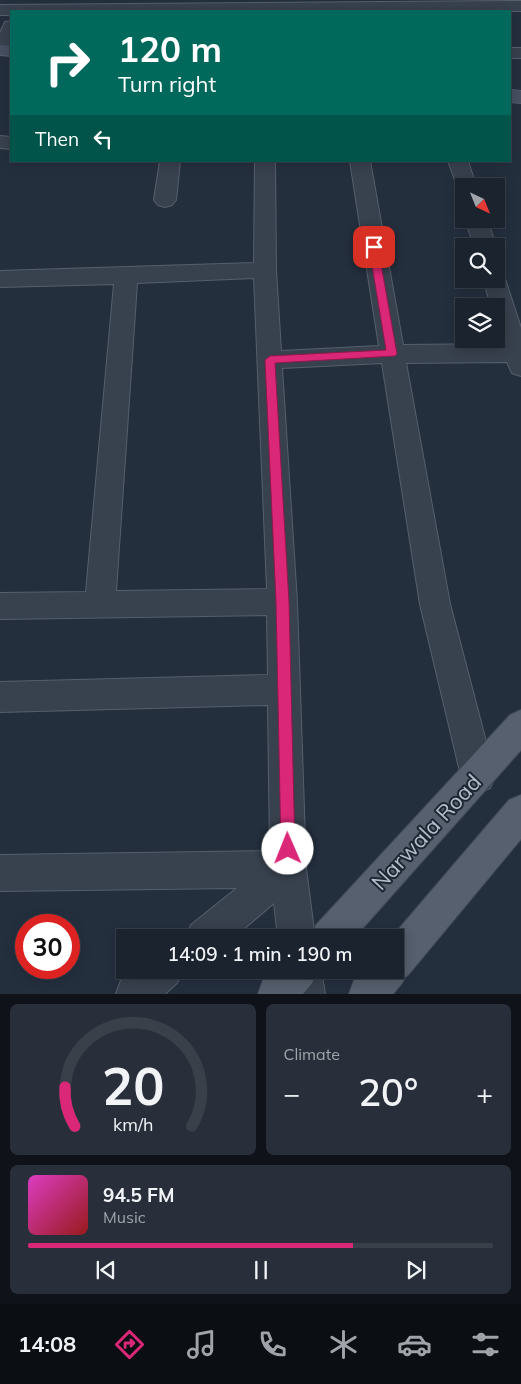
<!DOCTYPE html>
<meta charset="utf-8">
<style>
body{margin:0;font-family:Mulish,sans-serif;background:#282f3a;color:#f1f3f6;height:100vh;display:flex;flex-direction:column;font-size:19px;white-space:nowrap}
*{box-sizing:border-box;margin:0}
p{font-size:16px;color:#a0a4aa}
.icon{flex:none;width:28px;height:28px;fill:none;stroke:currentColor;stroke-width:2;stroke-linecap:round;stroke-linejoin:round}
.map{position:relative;height:994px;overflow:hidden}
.details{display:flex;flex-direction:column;gap:10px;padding:10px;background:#0f1319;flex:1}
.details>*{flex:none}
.banner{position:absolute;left:10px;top:10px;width:501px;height:152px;border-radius:0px;box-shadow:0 2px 12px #0003,0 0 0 1px #39404a;background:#00695c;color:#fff;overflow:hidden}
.needle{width:32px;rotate:137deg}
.controls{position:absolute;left:455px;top:178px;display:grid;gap:10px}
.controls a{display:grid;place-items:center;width:50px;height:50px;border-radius:0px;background:#1b232e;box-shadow:0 2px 12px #0003,0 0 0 1px #39404a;font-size:25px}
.speed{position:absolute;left:15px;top:914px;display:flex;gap:10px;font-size:25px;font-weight:700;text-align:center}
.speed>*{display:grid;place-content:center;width:65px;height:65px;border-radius:50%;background:#1b232e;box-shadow:0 2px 12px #0003,0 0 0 1px #39404a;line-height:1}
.speed .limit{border:8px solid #d22;background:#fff;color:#111}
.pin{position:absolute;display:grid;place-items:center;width:42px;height:42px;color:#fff;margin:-21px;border-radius:10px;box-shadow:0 2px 8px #0006}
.me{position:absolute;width:55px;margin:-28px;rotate:359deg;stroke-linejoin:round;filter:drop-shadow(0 0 4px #0008)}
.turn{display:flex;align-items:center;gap:18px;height:105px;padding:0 25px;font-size:22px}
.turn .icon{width:65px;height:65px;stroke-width:2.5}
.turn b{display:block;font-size:35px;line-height:42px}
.then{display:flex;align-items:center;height:48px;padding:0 25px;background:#0003;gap:10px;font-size:19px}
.big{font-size:38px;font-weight:600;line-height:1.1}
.details .card{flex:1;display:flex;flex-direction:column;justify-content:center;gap:8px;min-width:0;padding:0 18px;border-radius:8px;background:#282f3a}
.details .dial{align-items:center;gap:0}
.dial svg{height:130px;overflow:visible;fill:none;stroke:#39404a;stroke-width:7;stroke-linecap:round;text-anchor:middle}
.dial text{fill:#f1f3f6;stroke:none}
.song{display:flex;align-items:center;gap:15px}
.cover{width:60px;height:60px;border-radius:8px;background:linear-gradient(135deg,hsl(310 70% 55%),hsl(0 70% 35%))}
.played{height:5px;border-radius:2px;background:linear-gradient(90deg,#db2777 70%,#39404a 70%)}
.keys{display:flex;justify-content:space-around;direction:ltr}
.heat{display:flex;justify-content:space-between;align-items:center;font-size:28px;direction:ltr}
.details .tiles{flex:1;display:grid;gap:10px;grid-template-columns:1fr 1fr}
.card:last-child{grid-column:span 2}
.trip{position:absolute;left:116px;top:929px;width:288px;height:50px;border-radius:0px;background:#1b232e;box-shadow:0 2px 12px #0003,0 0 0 1px #39404a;font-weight:600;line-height:50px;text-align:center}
.tab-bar{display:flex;height:80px;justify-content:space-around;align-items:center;background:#0b0e12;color:#a0a4aa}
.tab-bar .icon{width:35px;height:35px}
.tab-bar .current{color:#db2777}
.tab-bar b{font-size:22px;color:#f1f3f6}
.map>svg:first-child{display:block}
</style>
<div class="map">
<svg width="521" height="994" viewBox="0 0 521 994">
<rect width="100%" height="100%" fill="#242f3e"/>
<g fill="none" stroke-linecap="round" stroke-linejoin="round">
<defs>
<path id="street" d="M 521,1 L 521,11 L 11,11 L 11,15 L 0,15 L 0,5 Z
M 11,21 L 11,51 L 9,54 L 0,55 L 0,33 L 5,22 Z
M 510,48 L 521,48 L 521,58 L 510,58 Z
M 0,136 L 11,137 L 11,149 L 0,148 Z
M 160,161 L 180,161 L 176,200 L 172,205 L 165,207 L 158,205 L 154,200 Z
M 255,161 L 275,161 L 276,270 L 281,351 L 379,346 L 350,161 L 370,161 L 403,345 L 502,344 L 496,325 L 496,306 L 491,306 L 483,279 L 496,279 L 496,272 L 502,274 L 505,279 L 521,328 L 521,376 L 512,373 L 507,362 L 406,363 L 450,604 L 495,776 L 490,788 L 478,793 L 466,788 L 461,776 L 420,604 L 382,363 L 282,368 L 297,602 L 306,869 L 315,938 L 278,938 L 274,903 L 233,938 L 186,938 L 191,925 L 237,888 L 0,891 L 0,855 L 270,851 L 268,705 L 0,712 L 0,682 L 268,675 L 267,615 L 0,619 L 0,593 L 86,592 L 114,284 L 0,287 L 0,271 L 254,263 ZM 254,278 L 267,589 L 116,591 L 137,283 Z
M 448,161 L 468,161 L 476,186 L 464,186 L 464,192 L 459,191 Z
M 465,219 L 487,219 L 496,246 L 474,246 Z
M 134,970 L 183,970 L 177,983 L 165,994 L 116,994 L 121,980 Z
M 283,970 L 321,970 L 325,994 L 287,994 Z"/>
<path id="secondary" d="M 0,45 L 11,46 L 11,56 L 0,55 Z
M 510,90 L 521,91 L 521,103 L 510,102 Z"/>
<path id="primary" d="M 521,710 L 521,750 L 354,938 L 311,938 L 316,925 L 510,715 Z
M 521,795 L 521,839 L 408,975 L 405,977 L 402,983 L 393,994 L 349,994 L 354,980 L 364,970 L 395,970 L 395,938 L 391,938 L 509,800 Z
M 273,970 L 318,970 L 312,983 L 303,994 L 258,994 L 263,980 Z"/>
</defs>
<use href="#street" stroke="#565f6c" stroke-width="2"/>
<use href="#secondary" stroke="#565f6c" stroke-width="2"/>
<use href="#primary" stroke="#414a57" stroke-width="2"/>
<use href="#street" fill="#38414e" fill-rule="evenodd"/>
<use href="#secondary" fill="#465061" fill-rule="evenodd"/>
<use href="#primary" fill="#56606e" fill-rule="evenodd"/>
</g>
<path fill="#db2777" stroke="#8e194d" d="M 374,244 L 378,247 L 397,354 L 395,356 L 275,363 L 289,602 L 295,849 L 293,854 L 288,856 L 283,854 L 281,849 L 276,602 L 265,360 L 270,356 L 386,350 L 369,247 Z"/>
<g text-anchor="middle" stroke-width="4" stroke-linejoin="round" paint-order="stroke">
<g font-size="22" fill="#b4bcc9" stroke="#1d2633">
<text transform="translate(426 832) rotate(-47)" y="8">Narwala Road</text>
</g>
</g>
</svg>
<div class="controls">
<a><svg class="needle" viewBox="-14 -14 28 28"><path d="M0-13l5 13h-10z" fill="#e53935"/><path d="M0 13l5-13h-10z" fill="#a0a4aa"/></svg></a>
<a><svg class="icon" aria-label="search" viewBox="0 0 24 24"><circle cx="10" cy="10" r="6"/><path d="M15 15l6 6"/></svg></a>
<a><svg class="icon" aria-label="layers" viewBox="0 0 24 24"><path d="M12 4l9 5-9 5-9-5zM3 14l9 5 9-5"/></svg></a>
</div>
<div class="speed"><div class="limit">30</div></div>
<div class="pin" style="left:374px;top:247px;background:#d93025"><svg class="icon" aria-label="arrive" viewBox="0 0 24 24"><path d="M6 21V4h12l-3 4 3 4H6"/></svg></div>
<svg class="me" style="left:288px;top:849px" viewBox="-20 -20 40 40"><circle r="19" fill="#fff"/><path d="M0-13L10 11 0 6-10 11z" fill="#db2777"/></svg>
<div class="trip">14:09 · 1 min · 190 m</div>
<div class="banner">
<div class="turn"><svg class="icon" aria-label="right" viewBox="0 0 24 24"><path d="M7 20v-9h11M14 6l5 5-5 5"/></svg><div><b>120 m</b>Turn right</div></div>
<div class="then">Then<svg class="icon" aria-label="left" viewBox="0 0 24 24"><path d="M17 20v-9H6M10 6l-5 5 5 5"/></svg></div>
</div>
</div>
<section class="details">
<div class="tiles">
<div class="card dial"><svg viewBox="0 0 100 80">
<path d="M14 69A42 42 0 1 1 86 69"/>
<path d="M14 69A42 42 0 0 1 8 45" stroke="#db2777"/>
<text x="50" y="56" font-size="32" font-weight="700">20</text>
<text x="50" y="72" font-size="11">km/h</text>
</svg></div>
<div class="card"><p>Climate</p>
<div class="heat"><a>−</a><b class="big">20°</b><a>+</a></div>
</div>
<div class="card">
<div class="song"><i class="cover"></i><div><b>94.5 FM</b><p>Music</p></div></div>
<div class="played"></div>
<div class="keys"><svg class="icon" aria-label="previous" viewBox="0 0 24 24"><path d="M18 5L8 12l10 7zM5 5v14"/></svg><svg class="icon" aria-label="pause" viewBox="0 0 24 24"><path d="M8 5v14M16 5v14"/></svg><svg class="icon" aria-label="next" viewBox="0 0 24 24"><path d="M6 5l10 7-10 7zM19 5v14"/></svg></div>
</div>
</div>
</section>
<nav class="tab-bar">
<b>14:08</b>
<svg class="icon current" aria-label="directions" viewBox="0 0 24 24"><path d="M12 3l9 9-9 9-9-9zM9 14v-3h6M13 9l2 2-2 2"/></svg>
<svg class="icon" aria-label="music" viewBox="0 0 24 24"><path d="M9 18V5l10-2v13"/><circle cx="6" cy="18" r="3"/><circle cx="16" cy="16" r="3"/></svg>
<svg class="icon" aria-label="phone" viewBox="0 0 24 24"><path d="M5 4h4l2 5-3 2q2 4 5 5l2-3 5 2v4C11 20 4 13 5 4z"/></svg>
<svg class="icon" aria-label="climate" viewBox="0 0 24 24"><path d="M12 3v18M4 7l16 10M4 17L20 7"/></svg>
<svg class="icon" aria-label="car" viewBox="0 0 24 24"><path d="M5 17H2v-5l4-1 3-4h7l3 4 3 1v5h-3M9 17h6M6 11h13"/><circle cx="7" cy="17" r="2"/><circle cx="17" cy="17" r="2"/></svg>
<svg class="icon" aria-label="filters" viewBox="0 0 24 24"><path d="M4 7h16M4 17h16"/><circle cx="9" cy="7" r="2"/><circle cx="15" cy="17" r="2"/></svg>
</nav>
